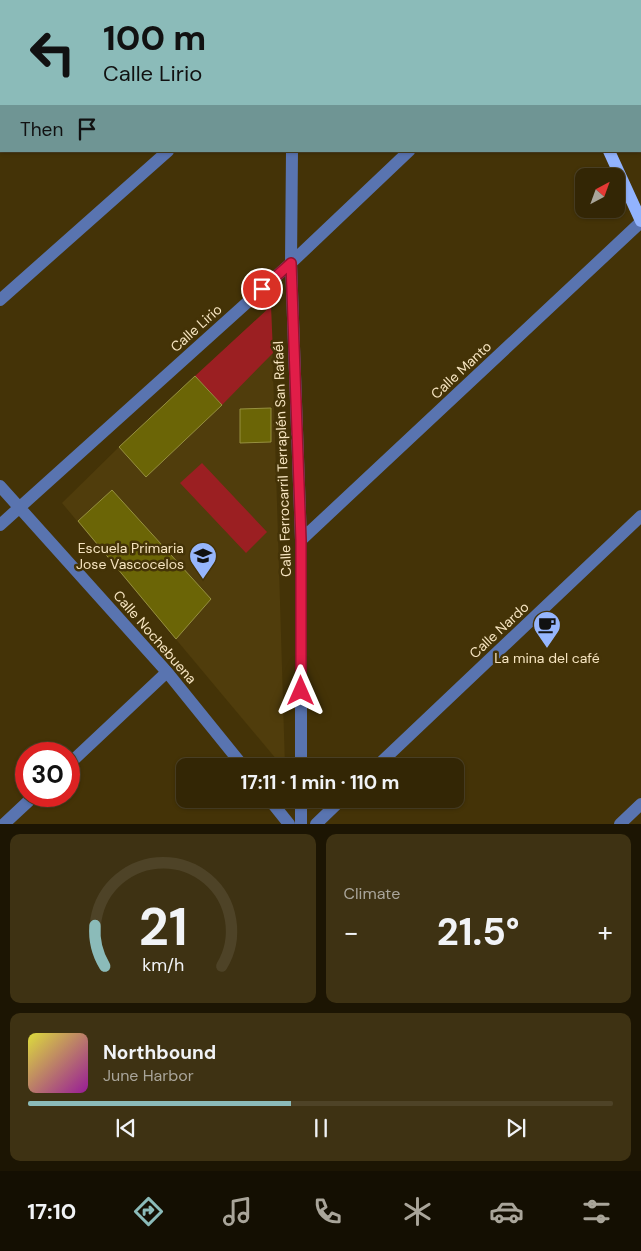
<!DOCTYPE html>
<meta charset="utf-8">
<style>
body{margin:0;font-family:"DM Sans",sans-serif;background:#3e3213;color:#f1f3f6;height:100vh;display:flex;flex-direction:column;font-size:19px;white-space:nowrap}
*{box-sizing:border-box;margin:0}
p{font-size:16px;color:#a9a59a}
.icon{flex:none;width:28px;height:28px;fill:none;stroke:currentColor;stroke-width:2;stroke-linecap:round;stroke-linejoin:round}
.map{position:relative;height:824px;overflow:hidden}
.drawer{display:flex;flex-direction:column;gap:10px;padding:10px;background:#1c1503;flex:1}
.drawer>*{flex:none}
.hud{position:absolute;left:0px;top:0px;width:641px;height:152px;box-shadow:0 1px 4px #0004,0 0 0 1px #4e4327;background:#8bbbb9;color:#111;overflow:hidden}
.needle{width:32px;rotate:41deg}
.controls{position:absolute;left:575px;top:168px;display:grid;gap:10px}
.controls a{display:grid;place-items:center;width:50px;height:50px;border-radius:10px;background:#332605;box-shadow:0 1px 4px #0004,0 0 0 1px #4e4327;font-size:25px}
.speed{position:absolute;left:15px;top:742px;display:flex;gap:10px;font-size:25px;font-weight:700;text-align:center}
.speed>*{display:grid;place-content:center;width:65px;height:65px;border-radius:50%;background:#332605;box-shadow:0 1px 4px #0004,0 0 0 1px #4e4327;line-height:1}
.speed .limit{border:8px solid #d22;background:#fff;color:#111}
.pin{position:absolute;display:grid;place-items:center;width:42px;height:42px;color:#fff;margin:-21px;border:2px solid #fff;border-radius:50%;box-shadow:0 1px 5px #0007}
.me{position:absolute;width:55px;margin:-28px;rotate:0deg;stroke-linejoin:round;filter:drop-shadow(0 0 4px #0008)}
.turn{display:flex;align-items:center;gap:18px;height:105px;padding:0 20px;font-size:22px}
.turn .icon{width:65px;height:65px;stroke-width:2.5}
.turn b{display:block;font-size:35px;line-height:42px}
.then{display:flex;align-items:center;height:48px;padding:0 20px;background:#0003;gap:10px;font-size:19px}
.big{font-size:38px;font-weight:700;line-height:1.1}
.drawer .tile{flex:1;display:flex;flex-direction:column;justify-content:center;gap:8px;min-width:0;padding:0 18px;border-radius:10px;background:#3e3213}
.drawer .dial{align-items:center;gap:0}
.dial svg{height:130px;overflow:visible;fill:none;stroke:#4e4327;stroke-width:7;stroke-linecap:round;text-anchor:middle}
.dial text{fill:#f1f3f6;stroke:none}
.song{display:flex;align-items:center;gap:15px}
.cover{width:60px;height:60px;border-radius:8px;background:linear-gradient(135deg,hsl(60 70% 55%),hsl(300 70% 35%))}
.played{height:5px;border-radius:2px;background:linear-gradient(90deg,#8bbbb9 45%,#4e4327 45%)}
.keys{display:flex;justify-content:space-around;direction:ltr}
.heat{display:flex;justify-content:space-between;align-items:center;font-size:28px;direction:ltr}
.drawer .tiles{flex:1;display:grid;gap:10px;grid-template-columns:1fr 1fr}
.tile:last-child{grid-column:span 2}
.trip{position:absolute;left:176px;top:758px;width:288px;height:50px;border-radius:10px;background:#332605;box-shadow:0 1px 4px #0004,0 0 0 1px #4e4327;font-weight:700;line-height:50px;text-align:center}
.menu{display:flex;height:80px;justify-content:space-around;align-items:center;background:#140f02;color:#a9a59a}
.menu .icon{width:35px;height:35px}
.menu .current{color:#8bbbb9}
.menu b{font-size:22px;color:#f1f3f6}
.map>svg:first-child{display:block}
</style>
<div class="map">
<svg width="641" height="824" viewBox="0 0 641 824">
<rect width="100%" height="100%" fill="#443307"/>
<path fill="#503d0c" d="M 271,306 L 285,766 L 282,766 L 62,503 L 119,447 Z"/>
<path fill="#9b1f22" d="M 271,306 L 273,353 L 222,405 L 195,376 Z
M 202,463 L 267,532 L 246,553 L 180,483 Z"/>
<path fill="#6b6506" stroke="#96903f" d="M 195,376 L 222,405 L 146,477 L 119,447 Z
M 271,408 L 271,442 L 240,443 L 240,409 Z
M 112,490 L 211,599 L 176,639 L 78,521 Z"/>
<g fill="none" stroke-linecap="round" stroke-linejoin="round">
<path stroke="#5974b0" stroke-width="12" d="M 615,0 L 616,1
M 84,1 L 86,0
M 294,1 L 294,0
M 640,57 L 641,60
M 0,79 L 1,78
M 292,151 L 291,263 L 301,540 L 301,766
M 0,300 L 168,151
M 0,486 L 167,672 L 243,766
M 0,525 L 291,263 L 409,151
M 301,540 L 641,222
M 69,764 L 167,672
M 377,766 L 641,516
M 269,799 L 289,824
M 4,824 L 34,796
M 301,824 L 301,799
M 316,824 L 342,799
M 620,824 L 641,804"/>
<path stroke="#92b3fd" stroke-width="12" d="M 540,0 L 540,1
M 609,151 L 641,221"/>
</g>
<g fill="none" stroke-linecap="round" stroke-linejoin="round">
<defs>
<path id="route" d="M 262,289 L 291,263 L 301,540 L 301,691"/>
</defs>
<use href="#route" stroke="#92132f" stroke-width="12"/>
<use href="#route" stroke="#e11d48" stroke-width="9"/>
</g>
<defs>
<symbol id="school-pin" viewBox="-11 -11 22 30"><path d="M0 17L-7.5 6A9.5 9.5 0 1 1 7.5 6Z" fill="#96b6fd" stroke="#443307"/><path d="M0-5L7-2L0 1L-7-2ZM-4 1L0 2.5L4 1V4Q0 6-4 4Z" fill="#111"/></symbol>
<symbol id="cafe-pin" viewBox="-11 -11 22 30"><path d="M0 17L-7.5 6A9.5 9.5 0 1 1 7.5 6Z" fill="#96b6fd" stroke="#443307"/><path d="M-5.5-4.5H6V0H3Q3 3.5 0 3.5H-2.5Q-5.5 3.5-5.5 0ZM3-3.2v2h1.7v-2ZM-6 4.5H4V6H-6Z" fill="#111"/></symbol>
</defs>
<g fill-rule="evenodd">
<use href="#school-pin" x="187" y="540" width="32" height="43"/>
<use href="#cafe-pin" x="531" y="609" width="32" height="43"/>
</g>
<g text-anchor="middle" stroke-width="5" stroke-linejoin="round" paint-order="stroke">
<g font-size="14" fill="#f7e5c1" stroke="#443307">
<text transform="translate(196 328) rotate(-42)" y="5">Calle Lirio</text>
<text transform="translate(461 370) rotate(-43)" y="5">Calle Manto</text>
<text transform="translate(282 459) rotate(-92)" y="5">Calle Ferrocarril Terraplén San Rafaél</text>
<text transform="translate(499 630) rotate(-43)" y="5">Calle Nardo</text>
<text transform="translate(155 637) rotate(49)" y="5">Calle Nochebuena</text>
</g>
<g font-size="14" fill="#f7e5c1" stroke="#443307" text-anchor="end">
<text x="184" y="553">Escuela Primaria<tspan x="184" dy="16">Jose Vascocelos</tspan></text>
<text x="547" y="663" text-anchor="middle">La mina del café</text>
</g>
</g>
</svg>
<div class="controls">
<a><svg class="needle" viewBox="-14 -14 28 28"><path d="M0-13l5 13h-10z" fill="#e53935"/><path d="M0 13l5-13h-10z" fill="#a9a59a"/></svg></a>
</div>
<div class="speed"><div class="limit">30</div></div>
<div class="pin" style="left:262px;top:289px;background:#d93025"><svg class="icon" aria-label="arrive" viewBox="0 0 24 24"><path d="M6 21V4h12l-3 4 3 4H6"/></svg></div>
<svg class="me" style="left:301px;top:691px" viewBox="-20 -20 40 40"><path d="M0-17L14 15 0 8-14 15z" fill="#e11d48" stroke="#fff" stroke-width="4"/></svg>
<div class="trip">17:11 · 1 min · 110 m</div>
<div class="hud">
<div class="turn"><svg class="icon" aria-label="left" viewBox="0 0 24 24"><path d="M17 20v-9H6M10 6l-5 5 5 5"/></svg><div><b>100 m</b>Calle Lirio</div></div>
<div class="then">Then<svg class="icon" aria-label="arrive" viewBox="0 0 24 24"><path d="M6 21V4h12l-3 4 3 4H6"/></svg></div>
</div>
</div>
<section class="drawer">
<div class="tiles">
<div class="tile dial"><svg viewBox="0 0 100 80">
<path d="M14 69A42 42 0 1 1 86 69"/>
<path d="M14 69A42 42 0 0 1 8 44" stroke="#8bbbb9"/>
<text x="50" y="56" font-size="32" font-weight="700">21</text>
<text x="50" y="72" font-size="11">km/h</text>
</svg></div>
<div class="tile"><p>Climate</p>
<div class="heat"><a>−</a><b class="big">21.5°</b><a>+</a></div>
</div>
<div class="tile">
<div class="song"><i class="cover"></i><div><b>Northbound</b><p>June Harbor</p></div></div>
<div class="played"></div>
<div class="keys"><svg class="icon" aria-label="previous" viewBox="0 0 24 24"><path d="M18 5L8 12l10 7zM5 5v14"/></svg><svg class="icon" aria-label="pause" viewBox="0 0 24 24"><path d="M8 5v14M16 5v14"/></svg><svg class="icon" aria-label="next" viewBox="0 0 24 24"><path d="M6 5l10 7-10 7zM19 5v14"/></svg></div>
</div>
</div>
</section>
<nav class="menu">
<b>17:10</b>
<svg class="icon current" aria-label="directions" viewBox="0 0 24 24"><path d="M12 3l9 9-9 9-9-9zM9 14v-3h6M13 9l2 2-2 2"/></svg>
<svg class="icon" aria-label="music" viewBox="0 0 24 24"><path d="M9 18V5l10-2v13"/><circle cx="6" cy="18" r="3"/><circle cx="16" cy="16" r="3"/></svg>
<svg class="icon" aria-label="phone" viewBox="0 0 24 24"><path d="M5 4h4l2 5-3 2q2 4 5 5l2-3 5 2v4C11 20 4 13 5 4z"/></svg>
<svg class="icon" aria-label="climate" viewBox="0 0 24 24"><path d="M12 3v18M4 7l16 10M4 17L20 7"/></svg>
<svg class="icon" aria-label="car" viewBox="0 0 24 24"><path d="M5 17H2v-5l4-1 3-4h7l3 4 3 1v5h-3M9 17h6M6 11h13"/><circle cx="7" cy="17" r="2"/><circle cx="17" cy="17" r="2"/></svg>
<svg class="icon" aria-label="filters" viewBox="0 0 24 24"><path d="M4 7h16M4 17h16"/><circle cx="9" cy="7" r="2"/><circle cx="15" cy="17" r="2"/></svg>
</nav>
